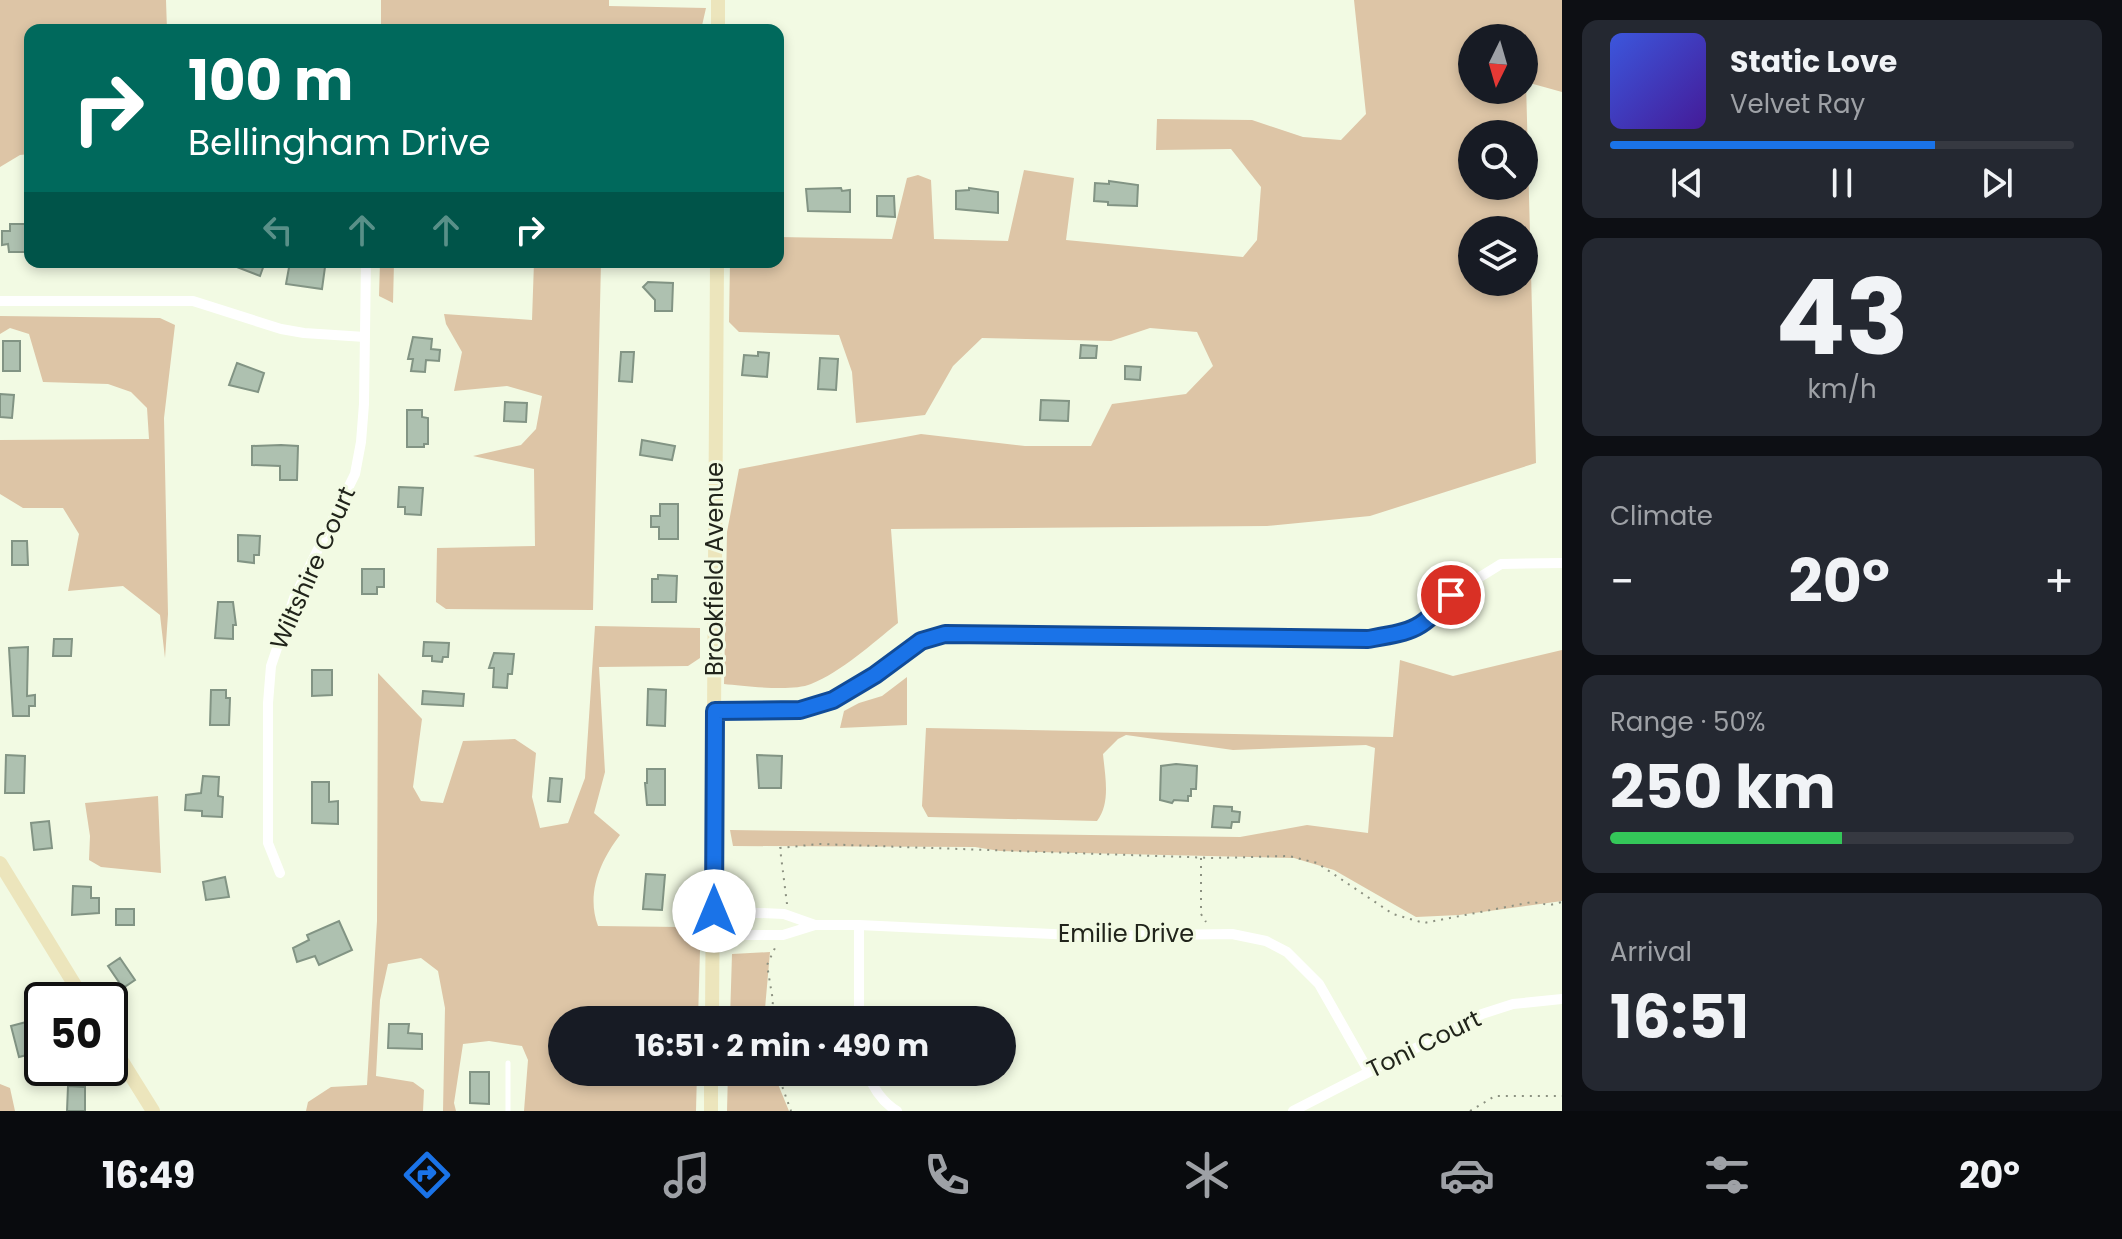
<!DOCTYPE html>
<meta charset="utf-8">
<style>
body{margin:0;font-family:Poppins,sans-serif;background:#242831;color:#f1f3f6;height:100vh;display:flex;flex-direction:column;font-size:30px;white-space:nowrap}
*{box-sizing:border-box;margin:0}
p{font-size:26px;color:#9ea1a6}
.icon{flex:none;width:44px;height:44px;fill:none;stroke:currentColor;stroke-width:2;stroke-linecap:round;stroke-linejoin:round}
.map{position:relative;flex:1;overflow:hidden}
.panel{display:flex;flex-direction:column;gap:20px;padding:20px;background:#0d0f14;width:560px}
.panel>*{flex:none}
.hud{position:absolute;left:24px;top:24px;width:760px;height:244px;border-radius:16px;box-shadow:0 4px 12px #0003;background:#00695c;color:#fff;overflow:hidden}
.needle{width:52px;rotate:185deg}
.fabs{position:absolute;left:1458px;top:24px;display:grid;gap:16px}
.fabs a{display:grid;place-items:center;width:80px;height:80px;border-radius:50%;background:#171b24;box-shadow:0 4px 12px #0003;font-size:40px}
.speed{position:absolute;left:24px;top:982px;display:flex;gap:16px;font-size:40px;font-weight:700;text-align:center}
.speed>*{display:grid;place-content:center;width:104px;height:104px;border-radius:50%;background:#171b24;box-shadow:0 4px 12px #0003;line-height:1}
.speed .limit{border:4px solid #111;border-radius:12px;background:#fff;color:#111}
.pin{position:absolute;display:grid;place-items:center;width:68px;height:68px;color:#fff;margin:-34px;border:4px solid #fff;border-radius:50%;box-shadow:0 2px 8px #0007}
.me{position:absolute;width:88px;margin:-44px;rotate:0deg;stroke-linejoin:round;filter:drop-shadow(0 0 6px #0008)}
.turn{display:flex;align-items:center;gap:28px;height:168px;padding:0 32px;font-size:36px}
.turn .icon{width:104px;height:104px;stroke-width:2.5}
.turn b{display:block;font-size:56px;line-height:68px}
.lanes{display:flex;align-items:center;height:76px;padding:0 32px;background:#0003;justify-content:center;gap:40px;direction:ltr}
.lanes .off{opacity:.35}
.big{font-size:60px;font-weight:700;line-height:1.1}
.panel .widget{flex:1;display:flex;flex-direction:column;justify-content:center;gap:12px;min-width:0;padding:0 28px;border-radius:16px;background:#242831}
.panel .dial{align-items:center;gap:0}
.dial b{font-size:104px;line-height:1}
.song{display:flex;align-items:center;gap:24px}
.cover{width:96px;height:96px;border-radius:12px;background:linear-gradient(135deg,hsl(230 70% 55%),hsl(260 70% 35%))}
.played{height:8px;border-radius:4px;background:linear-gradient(90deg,#1a73e8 70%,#363941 70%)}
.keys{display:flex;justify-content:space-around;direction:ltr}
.heat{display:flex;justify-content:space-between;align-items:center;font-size:44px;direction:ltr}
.charge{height:12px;border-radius:6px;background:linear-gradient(90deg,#34c759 50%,#363941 0)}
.trip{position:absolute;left:548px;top:1006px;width:468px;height:80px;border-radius:40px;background:#171b24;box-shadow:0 4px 12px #0003;font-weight:700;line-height:80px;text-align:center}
.dock{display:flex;height:128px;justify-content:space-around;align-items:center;background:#090b0e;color:#9ea1a6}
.dock .icon{width:56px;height:56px}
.dock .current{color:#1a73e8}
.dock b{font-size:36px;color:#f1f3f6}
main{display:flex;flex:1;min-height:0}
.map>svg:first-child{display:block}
</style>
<main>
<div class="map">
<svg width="1562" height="1111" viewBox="0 0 1562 1111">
<rect width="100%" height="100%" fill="#f2fae3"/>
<path fill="#ddc5a6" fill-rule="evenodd" d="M 0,0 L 166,0 L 167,30 L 30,30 L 30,154 L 20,155 L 0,167 Z
M 381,0 L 609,0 L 609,6 L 706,8 L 701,30 L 381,30 Z
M 1354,0 L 1562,0 L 1562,92 L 1526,82 L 1536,463 L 1370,516 L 1267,526 L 891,529 L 898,623 C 873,643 841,672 811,684 C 792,692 745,686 724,684 L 727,532 L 739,469 L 921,434 L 1025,446 L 1091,446 L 1112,404 L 1186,394 L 1213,366 L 1197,332 L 1150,328 L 1111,341 L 982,338 L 953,366 L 925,415 L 856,423 L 852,372 L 839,335 L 739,332 L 729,322 L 730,262 L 778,262 L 778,237 L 892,239 L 907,178 L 918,175 L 931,180 L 934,239 L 1008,241 L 1024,170 L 1074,178 L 1066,240 L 1243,257 L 1257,240 L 1261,187 L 1231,149 L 1156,150 L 1157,119 L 1252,120 L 1303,137 L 1341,140 L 1366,114 ZM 1472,38 L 1524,38 L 1524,90 L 1472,90 ZM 1472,134 L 1524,134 L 1524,186 L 1472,186 ZM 1472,230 L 1524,230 L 1524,282 L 1472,282 Z
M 380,262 L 394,262 L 393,303 L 379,296 Z
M 534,262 L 601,262 L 593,610 L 446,609 L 436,602 L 437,548 L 535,546 L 534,469 L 473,456 L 521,445 L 536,429 L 542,396 L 507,386 L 454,391 L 462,352 L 446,324 L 444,314 L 532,320 Z
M 0,316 L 160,318 L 175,325 L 164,418 L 168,614 L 165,658 L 160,615 L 123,586 L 68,591 L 79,534 L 63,508 L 23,508 L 0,494 L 0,440 L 149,439 L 147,408 L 131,392 L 108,384 L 43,382 L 29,334 L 10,328 L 0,334 Z
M 595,626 L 700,628 L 700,658 L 688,666 L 599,667 L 605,772 L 594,813 L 620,835 C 600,861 586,894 598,926 L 680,927 L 692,930 L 700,950 L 698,1020 L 562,1020 L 562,1072 L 697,1072 L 696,1111 L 524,1111 L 528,1060 L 522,1046 L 489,1041 L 463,1044 L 454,1103 L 456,1111 L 443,1111 L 445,1008 L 438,971 L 421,958 L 388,964 L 380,1000 L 376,1076 L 413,1082 L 424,1090 L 423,1111 L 306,1111 L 308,1102 L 331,1087 L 367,1085 L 377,921 L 378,673 L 422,719 L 413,787 L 421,801 L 443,803 L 463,741 L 515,739 L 536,753 L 532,797 L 540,828 L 568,823 L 585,778 Z
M 1562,650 L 1562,901 L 1459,915 L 1416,917 L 1334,870 L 1294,858 L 1000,851 L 975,847 L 733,846 L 730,830 L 1240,837 L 1307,825 L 1368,833 L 1375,748 L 1366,745 L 1233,750 L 1126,735 L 1118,739 L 1103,754 C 1105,776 1111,803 1097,821 L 928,817 L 922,806 L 926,728 L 1393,737 L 1400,660 L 1453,676 Z
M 907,677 L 907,725 L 840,728 L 844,711 L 859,703 L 882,696 Z
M 158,796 L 161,873 L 101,867 L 89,860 L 90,836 L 85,803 Z
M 770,952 L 764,1020 L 730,1020 L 732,954 Z
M 728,1072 L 773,1072 L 789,1111 L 727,1111 Z
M 0,1084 L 10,1088 L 15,1111 L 0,1111 Z"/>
<path fill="#aec1b0" stroke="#829484" stroke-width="2" d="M 1109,181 L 1138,185 L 1137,206 L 1108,205 L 1108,202 L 1094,201 L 1095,183 L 1109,184 Z
M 841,188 L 842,191 L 850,190 L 850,212 L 808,211 L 806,189 Z
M 969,188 L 998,192 L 998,213 L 956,209 L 956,191 L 969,190 Z
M 877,196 L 894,196 L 895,217 L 877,216 Z
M 10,224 L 25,224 L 25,231 L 30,230 L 30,252 L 9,252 L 8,244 L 2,245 L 2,231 L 10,231 Z
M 224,262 L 265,262 L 260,276 Z
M 290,262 L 325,267 L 322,289 L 286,284 Z
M 648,282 L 673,283 L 672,311 L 655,311 L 655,300 L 643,287 Z
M 413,337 L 432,339 L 431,349 L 440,350 L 439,361 L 426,360 L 425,372 L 411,371 L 413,359 L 408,359 Z
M 3,341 L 20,341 L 20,371 L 3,371 Z
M 1081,345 L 1097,346 L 1096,358 L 1080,358 Z
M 621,352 L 634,352 L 632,382 L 619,381 Z
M 758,352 L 769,353 L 767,377 L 742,375 L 744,355 L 758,356 Z
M 820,358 L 838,359 L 836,390 L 818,389 Z
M 237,363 L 264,373 L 258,392 L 229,385 Z
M 1125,366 L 1141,367 L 1140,380 L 1125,379 Z
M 0,394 L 14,395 L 12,418 L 0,417 Z
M 1041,400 L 1069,401 L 1068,421 L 1040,420 Z
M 505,402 L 527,403 L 526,422 L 504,421 Z
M 407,410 L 422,410 L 422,417 L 428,418 L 428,444 L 424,444 L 424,447 L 407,447 Z
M 642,440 L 675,446 L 672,460 L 640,455 Z
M 281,445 L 298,446 L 297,480 L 280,480 L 280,466 L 252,465 L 252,446 Z
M 399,487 L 423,488 L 421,515 L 405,514 L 405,507 L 398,507 Z
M 660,504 L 678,504 L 678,539 L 659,539 L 659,527 L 651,527 L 651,516 L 660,516 Z
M 238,535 L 260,536 L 259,555 L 254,555 L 254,563 L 238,561 Z
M 12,541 L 27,541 L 28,565 L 12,565 Z
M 362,569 L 384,569 L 384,587 L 377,587 L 377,594 L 362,594 Z
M 658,575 L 677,576 L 676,602 L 652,602 L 652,579 L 658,579 Z
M 218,602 L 233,602 L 236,625 L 233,625 L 233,639 L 215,638 Z
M 54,639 L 72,639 L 71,656 L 53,656 Z
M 424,642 L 449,643 L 448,657 L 443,657 L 442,662 L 432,661 L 432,656 L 423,656 Z
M 28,647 L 27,696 L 35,695 L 35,706 L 29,706 L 29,716 L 13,716 L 9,648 Z
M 494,653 L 514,654 L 512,674 L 508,674 L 507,688 L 493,687 L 494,668 L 489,668 Z
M 312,670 L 332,670 L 332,695 L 312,696 Z
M 648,689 L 666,690 L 665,726 L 647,725 Z
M 211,690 L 226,690 L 226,698 L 230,698 L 229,725 L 210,725 Z
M 423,691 L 464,694 L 463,706 L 422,704 Z
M 6,755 L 25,756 L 24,793 L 5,793 Z
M 757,755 L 782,756 L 781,788 L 759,788 Z
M 1176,764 L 1197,766 L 1196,789 L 1191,789 L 1191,796 L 1188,796 L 1188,801 L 1174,800 L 1172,803 L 1160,800 L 1161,766 Z
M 647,769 L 665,769 L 665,805 L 647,805 L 645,783 L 647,783 Z
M 203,776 L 219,777 L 218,796 L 223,797 L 222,817 L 202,816 L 202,811 L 185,810 L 186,795 L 201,793 Z
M 550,778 L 562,779 L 560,802 L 548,801 Z
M 312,782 L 329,782 L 329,802 L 338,801 L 338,824 L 312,823 Z
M 1214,806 L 1232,807 L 1232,811 L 1240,812 L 1239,822 L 1232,822 L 1231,828 L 1212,827 Z
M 49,821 L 52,848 L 34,850 L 31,823 Z
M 646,874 L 665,875 L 662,910 L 643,909 Z
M 225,877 L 229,897 L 206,900 L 203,882 Z
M 73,886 L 91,887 L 91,898 L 99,898 L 99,913 L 72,915 Z
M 116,909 L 134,909 L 134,925 L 116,925 Z
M 339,921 L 352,950 L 319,965 L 315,956 L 297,962 L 293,948 L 309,940 L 307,935 Z
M 120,958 L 135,980 L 123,988 L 108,966 Z
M 30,1021 L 39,1052 L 19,1057 L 11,1026 Z
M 389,1024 L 409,1024 L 408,1033 L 422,1034 L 422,1049 L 388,1048 Z
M 470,1072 L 489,1072 L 489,1104 L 470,1103 Z
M 68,1086 L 85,1087 L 85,1111 L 67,1111 Z"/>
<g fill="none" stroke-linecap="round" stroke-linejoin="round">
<path stroke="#8c9181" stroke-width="2" stroke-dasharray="2 6" stroke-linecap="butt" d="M 1201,858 L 1201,914 L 1206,922
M 787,904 L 780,848 L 819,844 L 1214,858 L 1289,856 L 1317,863 L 1393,914 L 1424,923 L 1532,902 L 1550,905 L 1562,902
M 771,1020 L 773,1001 L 767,965 L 775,948
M 777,1072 L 791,1111
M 1470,1111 L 1495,1096 L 1562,1096"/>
<path stroke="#fff" stroke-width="5" d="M 508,1111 L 508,1063"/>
<path stroke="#fff" stroke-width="10" d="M 0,301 L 193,301 L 281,329 L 304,333 L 365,337
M 715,711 L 800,710 L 833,700 L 875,675 L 921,641 L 945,634 L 1368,639 L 1411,631 L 1433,616 L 1451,595 L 1501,564 L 1562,563
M 280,873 L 268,843 L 268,703 L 271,666 L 294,598 L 355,474 L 361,442 L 364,404 L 366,262
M 714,911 L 784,914 L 815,925
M 713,935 L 783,935 L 815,925 L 859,925 L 1094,936 L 1232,934 L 1266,941 L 1287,952 L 1319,984 L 1369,1072
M 859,1020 L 859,925
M 867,1072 C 873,1088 882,1102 897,1111
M 1293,1111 L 1482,1014 L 1513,1004 L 1562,999"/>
<path stroke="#ece5bc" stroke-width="14" d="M 718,30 L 718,0
M 0,863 L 84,1000
M 712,1020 L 717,262
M 110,1042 L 153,1111
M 711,1111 L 711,1072"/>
</g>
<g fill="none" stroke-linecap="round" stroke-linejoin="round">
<defs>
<path id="route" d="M 714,911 L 715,711 L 800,710 L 833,700 L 875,675 L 921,641 L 945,634 L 1368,639 C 1414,631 1420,631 1451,595"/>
</defs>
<use href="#route" stroke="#114b97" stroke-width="20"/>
<use href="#route" stroke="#1a73e8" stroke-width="14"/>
</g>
<g text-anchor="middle" stroke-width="6" stroke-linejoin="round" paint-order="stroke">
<g font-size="24" fill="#21241b" stroke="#f2fae3">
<text transform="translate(313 568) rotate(-66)" y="8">Wiltshire Court</text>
<text transform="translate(715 569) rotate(-90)" y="8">Brookfield Avenue</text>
<text x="1126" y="942">Emilie Drive</text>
<text transform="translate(1424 1044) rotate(-26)" y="8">Toni Court</text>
</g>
</g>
</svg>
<div class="fabs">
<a><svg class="needle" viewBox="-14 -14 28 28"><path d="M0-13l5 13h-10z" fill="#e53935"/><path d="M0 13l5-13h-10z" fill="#9ea1a6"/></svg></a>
<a><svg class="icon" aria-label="search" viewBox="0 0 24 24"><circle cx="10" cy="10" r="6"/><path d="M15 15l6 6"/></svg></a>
<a><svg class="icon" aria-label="layers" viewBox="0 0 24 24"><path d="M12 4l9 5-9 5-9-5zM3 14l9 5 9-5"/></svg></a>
</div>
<div class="speed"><div class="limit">50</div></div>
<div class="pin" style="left:1451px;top:595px;background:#d93025"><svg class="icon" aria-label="arrive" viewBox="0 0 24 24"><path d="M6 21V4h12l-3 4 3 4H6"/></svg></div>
<svg class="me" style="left:714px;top:911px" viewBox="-20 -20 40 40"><circle r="19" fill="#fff"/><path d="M0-13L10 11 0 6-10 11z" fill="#1a73e8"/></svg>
<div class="trip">16:51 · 2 min · 490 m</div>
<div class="hud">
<div class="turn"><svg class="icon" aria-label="right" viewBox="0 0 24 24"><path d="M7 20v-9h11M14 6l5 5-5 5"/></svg><div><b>100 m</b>Bellingham Drive</div></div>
<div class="lanes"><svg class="icon off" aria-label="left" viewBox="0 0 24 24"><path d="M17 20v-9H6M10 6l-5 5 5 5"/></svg><svg class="icon off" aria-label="ahead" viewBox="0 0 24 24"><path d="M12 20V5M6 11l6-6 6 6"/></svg><svg class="icon off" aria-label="ahead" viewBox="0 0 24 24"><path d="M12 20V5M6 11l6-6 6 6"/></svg><svg class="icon" aria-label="right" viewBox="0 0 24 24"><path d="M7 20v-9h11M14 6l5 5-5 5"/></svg></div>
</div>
</div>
<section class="panel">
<div class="widget">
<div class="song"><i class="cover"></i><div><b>Static Love</b><p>Velvet Ray</p></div></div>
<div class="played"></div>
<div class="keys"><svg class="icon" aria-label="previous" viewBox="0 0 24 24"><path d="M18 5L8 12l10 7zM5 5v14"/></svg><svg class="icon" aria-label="pause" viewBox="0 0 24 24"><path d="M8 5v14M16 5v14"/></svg><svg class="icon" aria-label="next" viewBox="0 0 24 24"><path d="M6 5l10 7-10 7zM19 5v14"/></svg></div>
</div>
<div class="widget dial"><b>43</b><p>km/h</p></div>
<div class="widget"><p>Climate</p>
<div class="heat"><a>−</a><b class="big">20°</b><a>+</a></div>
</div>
<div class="widget"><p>Range · 50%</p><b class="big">250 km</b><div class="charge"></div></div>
<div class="widget"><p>Arrival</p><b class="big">16:51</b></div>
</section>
</main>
<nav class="dock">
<b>16:49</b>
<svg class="icon current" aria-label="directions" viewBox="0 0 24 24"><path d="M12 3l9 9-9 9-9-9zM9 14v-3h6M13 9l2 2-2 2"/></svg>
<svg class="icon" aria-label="music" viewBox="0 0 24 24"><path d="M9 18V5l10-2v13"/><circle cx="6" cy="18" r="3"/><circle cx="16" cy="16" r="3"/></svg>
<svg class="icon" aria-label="phone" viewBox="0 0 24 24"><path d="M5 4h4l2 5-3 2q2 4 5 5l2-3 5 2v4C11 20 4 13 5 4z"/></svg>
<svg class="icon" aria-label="climate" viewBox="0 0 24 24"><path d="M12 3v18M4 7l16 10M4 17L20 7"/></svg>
<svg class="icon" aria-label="car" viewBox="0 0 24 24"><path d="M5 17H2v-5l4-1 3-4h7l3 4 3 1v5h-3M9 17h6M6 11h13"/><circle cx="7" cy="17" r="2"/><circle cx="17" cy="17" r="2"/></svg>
<svg class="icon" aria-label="filters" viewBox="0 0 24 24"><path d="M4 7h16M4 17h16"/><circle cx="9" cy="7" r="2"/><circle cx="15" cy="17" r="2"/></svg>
<b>20°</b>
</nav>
